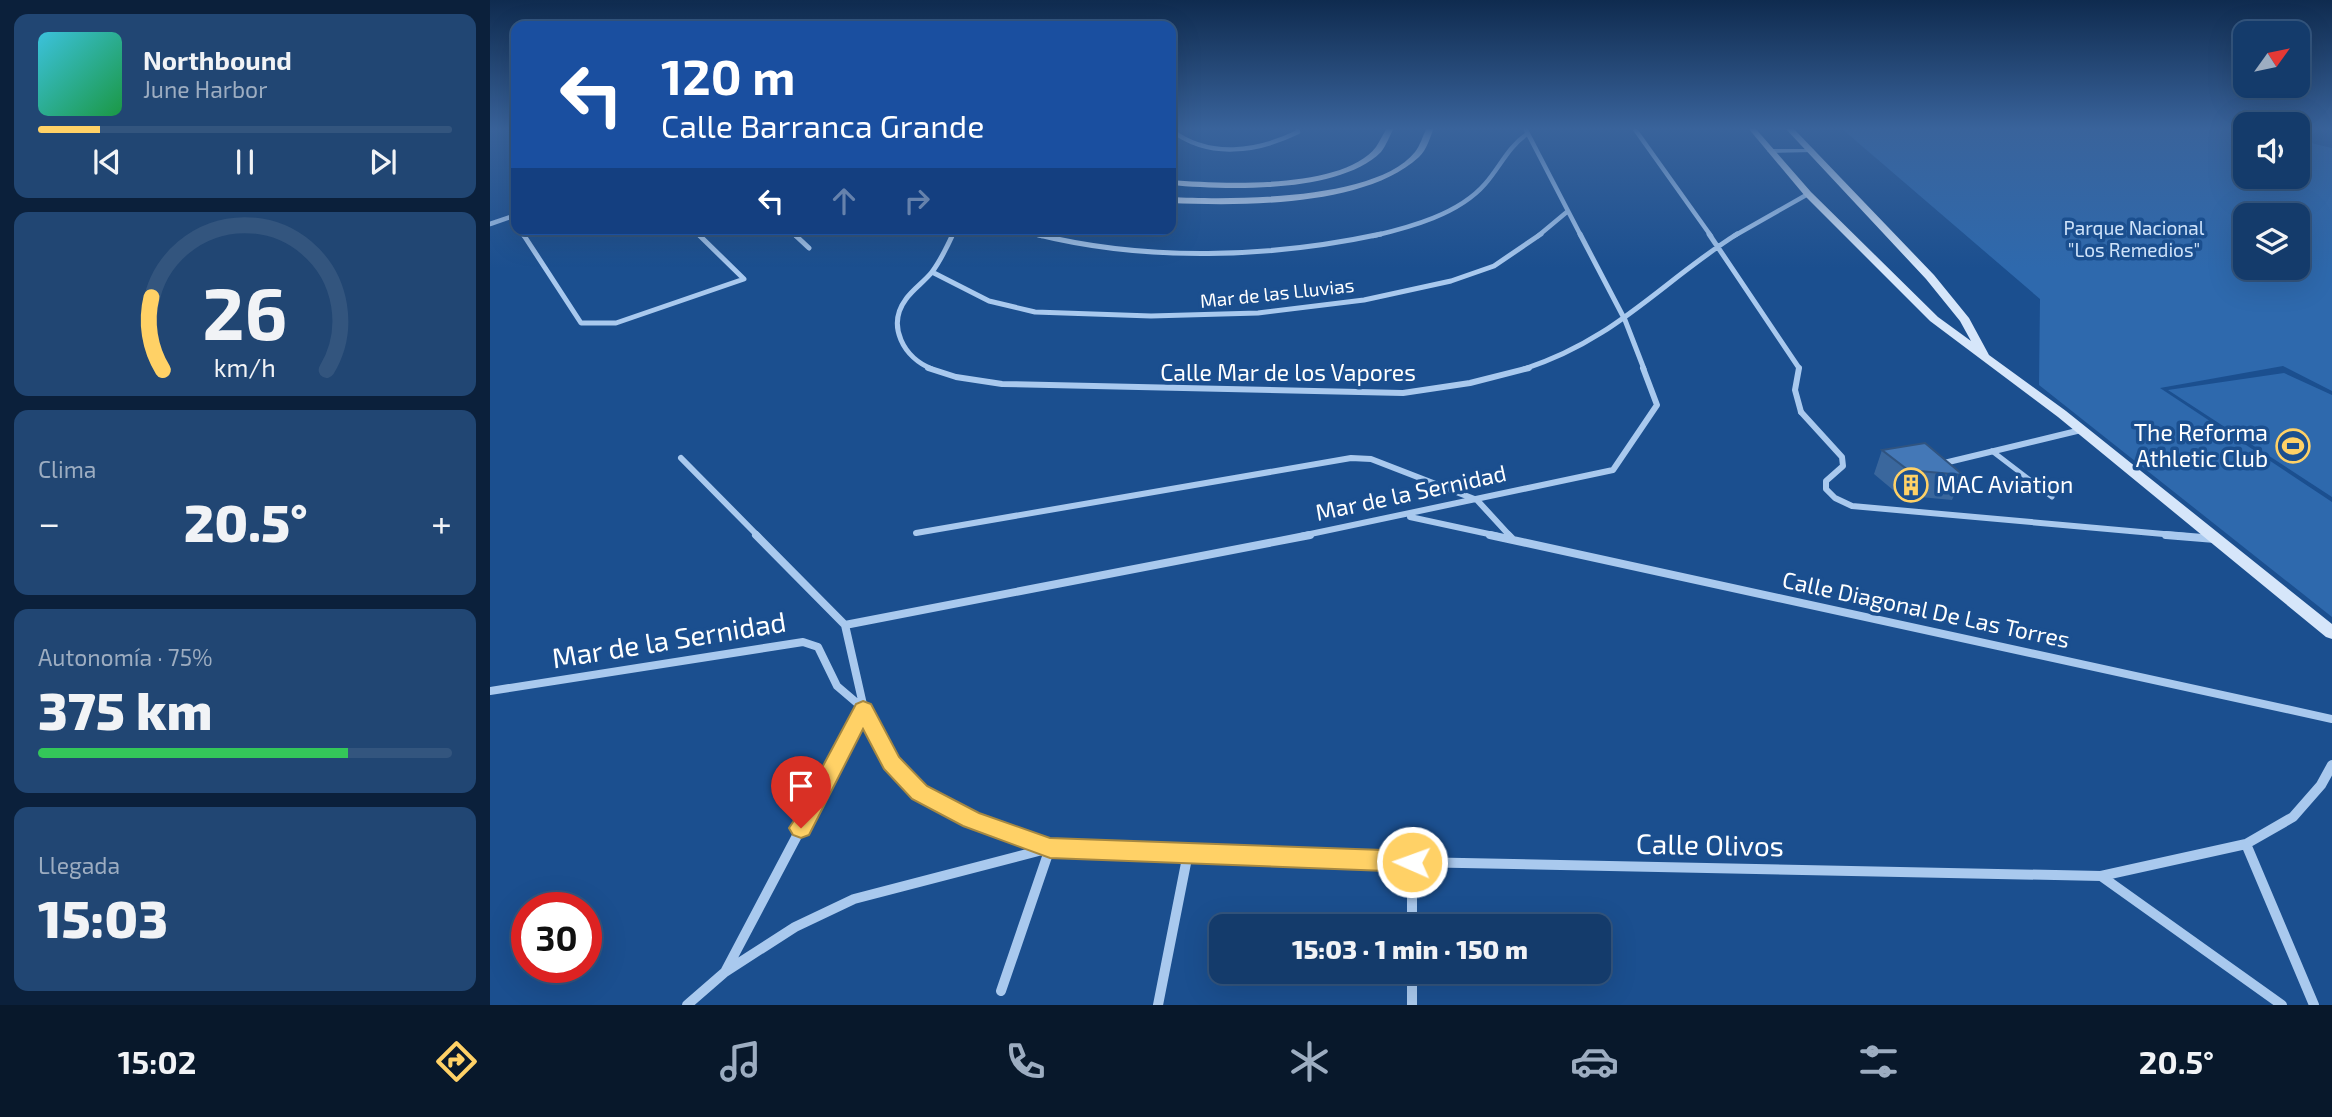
<!DOCTYPE html>
<html lang="es">
<meta charset="utf-8">
<style>
body{margin:0;font-family:"Exo 2",sans-serif;background:#214673;color:#f1f3f6;height:100vh;display:flex;flex-direction:column;font-size:26px;white-space:nowrap}
*{box-sizing:border-box;margin:0}
p{font-size:23px;color:#9dadc1}
.icon{flex:none;width:38px;height:38px;fill:none;stroke:currentColor;stroke-width:2;stroke-linecap:round;stroke-linejoin:round}
.map{position:relative;flex:1;overflow:hidden}
.details{display:flex;flex-direction:column;gap:14px;padding:14px;background:#0b203b;width:490px}
.details>*{flex:none}
.hud{position:absolute;left:21px;top:21px;width:665px;height:214px;border-radius:14px;box-shadow:0 7px 28px #0002,0 0 0 2px #33557e;background:#1a4fa0;color:#fff;overflow:hidden}
.needle{width:46px;rotate:57deg}
.tools{position:absolute;left:1743px;top:21px;display:grid;gap:14px}
.tools a{display:grid;place-items:center;width:77px;height:77px;border-radius:14px;background:#143b6b;box-shadow:0 7px 28px #0002,0 0 0 2px #33557e;font-size:35px}
.speed{position:absolute;left:21px;top:892px;display:flex;gap:14px;font-size:35px;font-weight:700;text-align:center}
.speed>*{display:grid;place-content:center;width:91px;height:91px;border-radius:50%;background:#143b6b;box-shadow:0 7px 28px #0002,0 0 0 2px #33557e;line-height:1}
.speed .limit{border:10px solid #d22;background:#fff;color:#111}
.pin{position:absolute;display:grid;place-items:center;width:60px;height:60px;color:#fff;margin:-72px -30px;border-radius:50% 50% 50% 0;rotate:-45deg;box-shadow:0 0 7px #0007}
.pin .icon{rotate:45deg}
.me{position:absolute;width:77px;margin:-38px;rotate:272deg;stroke-linejoin:round;filter:drop-shadow(0 0 5px #0008)}
.turn{display:flex;align-items:center;gap:24px;height:147px;padding:0 35px;font-size:32px}
.turn .icon{width:91px;height:91px;stroke-width:2.5}
.turn b{display:block;font-size:49px;line-height:60px}
.lanes{display:flex;align-items:center;height:66px;padding:0 35px;background:#0003;justify-content:center;gap:35px;direction:ltr}
.lanes .off{opacity:.35}
.big{font-size:52px;font-weight:800;line-height:1.1}
.details .tile{flex:1;display:flex;flex-direction:column;justify-content:center;gap:10px;min-width:0;padding:0 24px;border-radius:14px;background:#214673}
.details .dial{align-items:center;gap:0}
.dial svg{height:182px;overflow:visible;fill:none;stroke:#33557e;stroke-width:7;stroke-linecap:round;text-anchor:middle}
.dial text{fill:#f1f3f6;stroke:none}
.song{display:flex;align-items:center;gap:21px}
.cover{width:84px;height:84px;border-radius:10px;background:linear-gradient(135deg,hsl(190 70% 55%),hsl(140 70% 35%))}
.played{height:7px;border-radius:4px;background:linear-gradient(90deg,#ffd166 15%,#33557e 15%)}
.keys{display:flex;justify-content:space-around;direction:ltr}
.heat{display:flex;justify-content:space-between;align-items:center;font-size:38px;direction:ltr}
.charge{height:10px;border-radius:5px;background:linear-gradient(90deg,#34c759 75%,#33557e 0)}
.trip{position:absolute;left:719px;top:914px;width:402px;height:70px;border-radius:14px;background:#143b6b;box-shadow:0 7px 28px #0002,0 0 0 2px #33557e;font-weight:800;line-height:70px;text-align:center}
.menu{display:flex;height:112px;justify-content:space-around;align-items:center;background:#08182b;color:#9dadc1}
.menu .icon{width:49px;height:49px}
.menu .selected{color:#ffd166}
.menu b{font-size:32px;color:#f1f3f6}
main{display:flex;flex:1;min-height:0}
.map>svg:first-child{display:block}
</style>
<main>
<section class="details">
<div class="tile">
<div class="song"><i class="cover"></i><div><b>Northbound</b><p>June Harbor</p></div></div>
<div class="played"></div>
<div class="keys"><svg class="icon" aria-label="previous" viewBox="0 0 24 24"><path d="M18 5L8 12l10 7zM5 5v14"/></svg><svg class="icon" aria-label="pause" viewBox="0 0 24 24"><path d="M8 5v14M16 5v14"/></svg><svg class="icon" aria-label="next" viewBox="0 0 24 24"><path d="M6 5l10 7-10 7zM19 5v14"/></svg></div>
</div>
<div class="tile dial"><svg viewBox="0 0 100 80">
<path d="M14 69A42 42 0 1 1 86 69"/>
<path d="M14 69A42 42 0 0 1 9 37" stroke="#ffd166"/>
<text x="50" y="56" font-size="32" font-weight="700">26</text>
<text x="50" y="72" font-size="11">km/h</text>
</svg></div>
<div class="tile"><p>Clima</p>
<div class="heat"><a>−</a><b class="big">20.5°</b><a>+</a></div>
</div>
<div class="tile"><p>Autonomía · 75%</p><b class="big">375 km</b><div class="charge"></div></div>
<div class="tile"><p>Llegada</p><b class="big">15:03</b></div>
</section>
<div class="map">
<svg width="1842" height="1005" viewBox="0 0 1842 1005">
<rect width="100%" height="100%" fill="#1b4f8f"/>
<path fill="#2e69ad" fill-rule="evenodd" d="M 1351,128 L 1754,128 L 1755,177 L 1808,177 L 1808,140 L 1842,148 L 1842,391 L 1793,366 L 1670,388 L 1842,502 L 1842,617 L 1549,385 L 1550,299 ZM 1755,215 L 1808,215 L 1808,268 L 1755,268 Z
M 1794,373 L 1842,395 L 1842,497 L 1678,390 Z"/>
<g fill="none" stroke-linecap="round" stroke-linejoin="round">
<path stroke="#a9c9ee" stroke-width="5" d="M 1502,451 L 1562,497"/>
<path stroke="#a9c9ee" stroke-width="6" d="M 1309,368 L 1305,390 L 1311,412"/>
<path stroke="#a9c9ee" stroke-width="4.5" d="M 1035,128 L 1091,236
M 1144,128 L 1221,236
M 681,130 C 719,159 767,152 808,132 L 807,128
M 0,224 L 26,215
M 30,229 L 34,236
M 203,229 L 210,236
M 299,229 L 306,236
M 526,229 L 552,236
M 462,236 L 466,229
M 883,236 C 921,227 969,214 995,184 C 1010,167 1018,147 1037,134
M 1048,236 L 1078,211
M 1244,236 L 1318,194"/>
<path stroke="#a9c9ee" stroke-width="5" d="M 33,234 L 91,323 L 126,323 L 254,279 L 208,234
M 304,234 L 319,248
M 545,234 C 657,262 779,258 891,234
M 1090,234 L 1135,320 L 1154,369
M 1219,234 L 1309,368
M 442,272 L 499,301 L 545,312 L 661,316 L 768,313 L 874,300 L 961,281 L 1004,266 L 1051,234
M 442,369 C 414,358 396,326 416,299 C 423,289 434,282 442,272 C 451,260 457,247 463,234
M 1034,369 C 1125,340 1170,283 1247,234"/>
<path stroke="#a9c9ee" stroke-width="6" d="M 438,368 L 466,377 L 512,384 L 913,393 L 980,383 L 1039,368
M 1311,412 L 1352,457 L 1353,466 L 1336,481 L 1336,489 L 1345,498 L 1362,506 L 1696,536
M 191,458 L 268,536
M 1450,464 L 1591,430
M 920,517 L 1008,536
M 426,533 L 861,458 L 881,459 L 987,500 L 1020,536
M 811,536 L 1123,470 L 1167,405 L 1153,368"/>
<path stroke="#a9c9ee" stroke-width="8" d="M 266,535 L 355,625
M 1000,535 L 1842,719
M 1018,535 L 1022,539
M 1676,535 L 1725,539
M 355,625 L 820,535
M 0,691 L 313,642 L 328,647 L 347,686 L 374,709 L 393,745
M 355,745 L 374,709 L 355,625"/>
<path stroke="#a9c9ee" stroke-width="10" d="M 392,743 C 401,761 414,783 431,794 C 470,819 517,832 560,848
M 1756,844 L 1824,1005
M 922,862 L 922,926
M 1611,876 L 1792,1005
M 922,971 L 922,1005
M 235,972 L 305,927 L 364,899 L 560,848 L 922,862 L 1611,876 L 1756,844 L 1803,817 L 1831,785 L 1842,765
M 511,991 L 560,848
M 197,1005 L 235,972 L 356,743
M 668,1005 L 698,853"/>
<path fill="#a9c9ee" fill-rule="evenodd" d="M 1322,149 L 1324,150 L 1324,152 L 1280,153 L 1277,151 L 1280,149 Z"/>
<path fill="#d6e6fa" fill-rule="evenodd" d="M 897,128 L 904,128 C 900,135 896,146 891,152 C 849,194 736,190 681,185 L 681,180 C 731,184 853,190 886,147 C 890,141 893,134 897,128 Z
M 937,128 L 944,128 C 940,137 937,150 929,157 C 875,207 751,206 681,203 L 681,197 C 739,200 886,201 925,152 C 930,146 933,135 937,128 Z
M 1258,128 L 1265,128 L 1321,192 L 1448,317 L 1481,341 L 1470,321 L 1436,279 L 1295,128 L 1303,128 L 1444,275 L 1479,318 L 1499,355 L 1576,411 L 1842,624 L 1842,639 L 1836,637 L 1568,417 L 1440,321 L 1315,196 Z"/>
</g>
<path fill="#3a679d" d="M 1392,450 L 1473,475 L 1462,500 L 1409,495 L 1384,474 Z"/>
<path fill="#4478b7" stroke="#305480" stroke-width="2" d="M 1435,443 L 1473,475 L 1418,470 L 1392,450 Z"/>
<linearGradient id="sky" x2="0" y2="1"><stop stop-color="#0f2b4f"/><stop offset="0.48" stop-color="#39639b"/><stop offset="1" stop-color="#39639b" stop-opacity="0"/></linearGradient>
<rect width="1842" height="268" fill="url(#sky)"/>
<path fill="#ffd166" stroke="#a68842" stroke-width="2" d="M 373,701 L 381,704 L 409,757 L 437,786 L 489,813 L 560,838 L 922,851 L 930,854 L 934,862 L 930,869 L 922,872 L 560,858 L 473,826 L 422,799 L 394,769 L 373,729 L 319,835 L 311,838 L 303,835 L 299,828 L 303,822 L 366,704 Z"/>
<defs>
<symbol id="stadium-ring" viewBox="-11 -11 22 22"><circle r="9.5" fill="#1b4f8f" stroke="#ffd166" stroke-width="1.5"/><path d="M0-5a6.5 5 0 1 0 0 10a6.5 5 0 1 0 0-10ZM-3.5-1.8h7v3.6h-7Z" fill="#ffd166"/></symbol>
<symbol id="building-ring" viewBox="-11 -11 22 22"><circle r="9.5" fill="#1b4f8f" stroke="#ffd166" stroke-width="1.5"/><path d="M-4-6H4V6H1V3H-1V6H-4ZM-2.5-4.3h1.7v1.8h-1.7ZM.8-4.3h1.7v1.8H.8ZM-2.5-1h1.7V.8h-1.7ZM.8-1h1.7V.8H.8Z" fill="#ffd166"/></symbol>
</defs>
<g fill-rule="evenodd">
<use href="#stadium-ring" x="1784" y="427" width="38" height="38"/>
<use href="#building-ring" x="1402" y="466" width="38" height="38"/>
</g>
<g text-anchor="middle" stroke-width="7" stroke-linejoin="round" paint-order="stroke">
<g font-size="19" fill="#cfe3fa" stroke="#1b4f8f">
<text x="1644" y="235">Parque Nacional<tspan x="1644" dy="22">"Los Remedios"</tspan></text>
</g>
<g font-size="19" fill="#fff" stroke="#1b4f8f">
<text transform="translate(787 293) rotate(-6)" y="7">Mar de las Lluvias</text>
</g>
<g font-size="23" fill="#fff" stroke="#1b4f8f">
<text x="798" y="381">Calle Mar de los Vapores</text>
<text transform="translate(921 493) rotate(-12)" y="8">Mar de la Sernidad</text>
<text transform="translate(1436 610) rotate(12)" y="8">Calle Diagonal De Las Torres</text>
</g>
<g font-size="23" fill="#fff" stroke="#1b4f8f" text-anchor="end">
<text x="1778" y="441">The Reforma<tspan x="1778" dy="26">Athletic Club</tspan></text>
<text x="1446" y="493" text-anchor="start">MAC Aviation</text>
</g>
<g font-size="28" fill="#fff" stroke="#1b4f8f">
<text transform="translate(179 640) rotate(-9)" y="10">Mar de la Sernidad</text>
<text transform="translate(1220 845) rotate(1)" y="10">Calle Olivos</text>
</g>
</g>
</svg>
<div class="tools">
<a><svg class="needle" viewBox="-14 -14 28 28"><path d="M0-13l5 13h-10z" fill="#e53935"/><path d="M0 13l5-13h-10z" fill="#9dadc1"/></svg></a>
<a><svg class="icon" aria-label="sound" viewBox="0 0 24 24"><path d="M4 9h4l5-4v14l-5-4H4zM17 9q2 3 0 6"/></svg></a>
<a><svg class="icon" aria-label="layers" viewBox="0 0 24 24"><path d="M12 4l9 5-9 5-9-5zM3 14l9 5 9-5"/></svg></a>
</div>
<div class="speed"><div class="limit">30</div></div>
<div class="pin" style="left:311px;top:828px;background:#d93025"><svg class="icon" aria-label="arrive" viewBox="0 0 24 24"><path d="M6 21V4h12l-3 4 3 4H6"/></svg></div>
<svg class="me" style="left:922px;top:862px" viewBox="-20 -20 40 40"><circle r="17" fill="#ffd166" stroke="#fff" stroke-width="3"/><path d="M0-11L8 9 0 5-8 9z" fill="#fff"/></svg>
<div class="trip">15:03 · 1 min · 150 m</div>
<div class="hud">
<div class="turn"><svg class="icon" aria-label="left" viewBox="0 0 24 24"><path d="M17 20v-9H6M10 6l-5 5 5 5"/></svg><div><b>120 m</b>Calle Barranca Grande</div></div>
<div class="lanes"><svg class="icon" aria-label="left" viewBox="0 0 24 24"><path d="M17 20v-9H6M10 6l-5 5 5 5"/></svg><svg class="icon off" aria-label="ahead" viewBox="0 0 24 24"><path d="M12 20V5M6 11l6-6 6 6"/></svg><svg class="icon off" aria-label="right" viewBox="0 0 24 24"><path d="M7 20v-9h11M14 6l5 5-5 5"/></svg></div>
</div>
</div>
</main>
<nav class="menu">
<b>15:02</b>
<svg class="icon selected" aria-label="directions" viewBox="0 0 24 24"><path d="M12 3l9 9-9 9-9-9zM9 14v-3h6M13 9l2 2-2 2"/></svg>
<svg class="icon" aria-label="music" viewBox="0 0 24 24"><path d="M9 18V5l10-2v13"/><circle cx="6" cy="18" r="3"/><circle cx="16" cy="16" r="3"/></svg>
<svg class="icon" aria-label="phone" viewBox="0 0 24 24"><path d="M5 4h4l2 5-3 2q2 4 5 5l2-3 5 2v4C11 20 4 13 5 4z"/></svg>
<svg class="icon" aria-label="climate" viewBox="0 0 24 24"><path d="M12 3v18M4 7l16 10M4 17L20 7"/></svg>
<svg class="icon" aria-label="car" viewBox="0 0 24 24"><path d="M5 17H2v-5l4-1 3-4h7l3 4 3 1v5h-3M9 17h6M6 11h13"/><circle cx="7" cy="17" r="2"/><circle cx="17" cy="17" r="2"/></svg>
<svg class="icon" aria-label="filters" viewBox="0 0 24 24"><path d="M4 7h16M4 17h16"/><circle cx="9" cy="7" r="2"/><circle cx="15" cy="17" r="2"/></svg>
<b>20.5°</b>
</nav>
